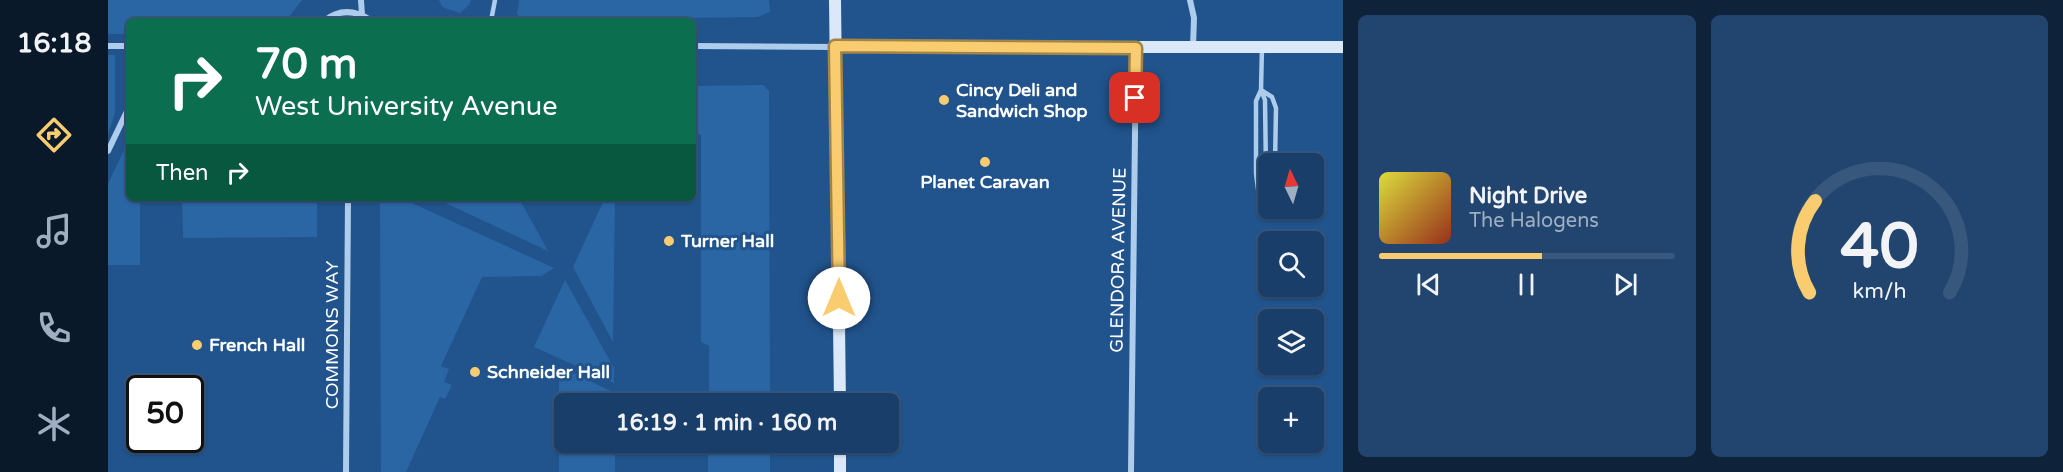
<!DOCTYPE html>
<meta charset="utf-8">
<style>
body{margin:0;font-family:"Varela Round",sans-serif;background:#22456f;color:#f1f3f6;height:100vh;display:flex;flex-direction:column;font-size:22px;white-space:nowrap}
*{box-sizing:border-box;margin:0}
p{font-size:20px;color:#9faec0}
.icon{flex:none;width:33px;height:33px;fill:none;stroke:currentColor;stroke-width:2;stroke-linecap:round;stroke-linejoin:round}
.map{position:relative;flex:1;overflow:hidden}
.details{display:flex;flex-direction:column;gap:15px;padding:15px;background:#0e223a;width:720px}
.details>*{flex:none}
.top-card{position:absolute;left:18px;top:18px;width:570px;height:183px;border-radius:9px;box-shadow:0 2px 4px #0004,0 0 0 2px #37577d;background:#0b6e4f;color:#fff;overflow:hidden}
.needle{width:39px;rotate:355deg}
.controls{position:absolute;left:1150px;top:153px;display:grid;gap:12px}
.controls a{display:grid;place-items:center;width:66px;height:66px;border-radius:9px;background:#193e69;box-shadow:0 2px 4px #0004,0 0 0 2px #37577d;font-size:30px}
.speed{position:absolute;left:18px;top:375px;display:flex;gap:12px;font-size:30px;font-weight:700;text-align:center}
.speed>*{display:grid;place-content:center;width:78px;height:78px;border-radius:50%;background:#193e69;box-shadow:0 2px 4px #0004,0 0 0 2px #37577d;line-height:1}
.speed .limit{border:3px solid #111;border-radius:9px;background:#fff;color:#111}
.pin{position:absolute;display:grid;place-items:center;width:51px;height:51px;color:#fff;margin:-26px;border-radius:12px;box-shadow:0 3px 9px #0006}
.me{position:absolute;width:66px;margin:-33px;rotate:0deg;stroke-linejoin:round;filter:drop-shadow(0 0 4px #0008)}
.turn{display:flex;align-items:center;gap:21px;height:126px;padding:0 30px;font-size:27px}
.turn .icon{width:78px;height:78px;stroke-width:2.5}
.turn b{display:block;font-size:42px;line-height:51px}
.then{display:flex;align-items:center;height:57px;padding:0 30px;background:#0003;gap:12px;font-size:22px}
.details .card{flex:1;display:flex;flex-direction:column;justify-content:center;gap:9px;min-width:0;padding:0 21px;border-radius:9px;background:#22456f}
.details .dial{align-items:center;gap:0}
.dial svg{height:156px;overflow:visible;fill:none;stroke:#37577d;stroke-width:7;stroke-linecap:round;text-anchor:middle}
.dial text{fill:#f1f3f6;stroke:none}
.song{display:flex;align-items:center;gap:18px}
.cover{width:72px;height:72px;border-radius:9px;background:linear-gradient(135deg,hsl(60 70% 55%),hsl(10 70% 35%))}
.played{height:6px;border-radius:3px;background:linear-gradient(90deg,#f8cc6f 55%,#37577d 55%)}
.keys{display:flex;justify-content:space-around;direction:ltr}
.details .tiles{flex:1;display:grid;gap:15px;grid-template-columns:repeat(2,1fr)}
.trip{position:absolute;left:446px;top:393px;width:345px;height:60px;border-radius:9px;background:#193e69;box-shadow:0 2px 4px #0004,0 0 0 2px #37577d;font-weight:700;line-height:60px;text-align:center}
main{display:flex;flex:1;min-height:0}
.menu{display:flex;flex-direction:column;width:108px;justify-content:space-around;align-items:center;background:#0a192a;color:#9faec0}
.menu .icon{width:42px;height:42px}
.menu .on{color:#f8cc6f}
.menu b{font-size:27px;color:#f1f3f6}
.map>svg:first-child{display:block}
</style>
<main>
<nav class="menu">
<b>16:18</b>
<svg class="icon on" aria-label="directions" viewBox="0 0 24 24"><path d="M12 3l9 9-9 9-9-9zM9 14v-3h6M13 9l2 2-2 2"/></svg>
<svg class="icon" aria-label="music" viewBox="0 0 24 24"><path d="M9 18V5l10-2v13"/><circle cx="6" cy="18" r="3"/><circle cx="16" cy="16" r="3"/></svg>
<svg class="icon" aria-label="phone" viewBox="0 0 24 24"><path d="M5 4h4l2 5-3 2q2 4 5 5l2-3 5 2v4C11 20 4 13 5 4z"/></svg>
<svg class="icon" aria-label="climate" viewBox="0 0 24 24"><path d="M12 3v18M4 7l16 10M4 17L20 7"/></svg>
</nav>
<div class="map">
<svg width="1235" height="472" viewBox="0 0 1235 472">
<rect width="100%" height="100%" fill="#21538c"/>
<path fill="#2b66a4" d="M 0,0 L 194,0 L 178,21 L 21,21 L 21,34 L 0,34 Z
M 331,0 L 363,0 L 361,5 L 352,13 L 334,7 Z
M 411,0 L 661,0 L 662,12 L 650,17 L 415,20 L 409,14 Z
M 0,55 L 7,55 L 7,113 L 0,134 Z
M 655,85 L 661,91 L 662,403 L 601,403 L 601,346 L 593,342 L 593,135 L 585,131 L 585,86 Z
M 21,139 L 21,198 L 32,198 L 32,265 L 0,265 L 0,184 Z
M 74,198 L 209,198 L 209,237 L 75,238 Z
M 272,198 L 293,198 L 446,268 L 433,276 L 374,277 L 333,366 L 341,369 L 336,382 L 344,385 L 337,399 L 332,397 L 298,472 L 273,472 Z
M 327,198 L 411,198 L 440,251 Z
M 497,198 L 507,198 L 505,342 L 465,267 Z
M 457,280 L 506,368 L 506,383 L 426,347 Z
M 457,369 L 507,393 L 507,403 L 456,404 L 456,442 L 507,443 L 507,472 L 451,472 L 451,375 Z
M 600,443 L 662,443 L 662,472 L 600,472 Z"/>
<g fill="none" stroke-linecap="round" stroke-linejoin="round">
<path stroke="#aecceb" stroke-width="4.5" d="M 383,21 L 387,0
M 1156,197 L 1161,186
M 1153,200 L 1158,172 L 1157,100 L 1153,90 L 1154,47
M 1152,205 L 1148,173 L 1148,101 L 1153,90 L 1164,97 L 1168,108 L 1167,164"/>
<path stroke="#aecceb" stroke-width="6" d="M 253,0 L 254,15
M 1082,0 L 1086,18 L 1085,47
M 216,21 C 232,8 248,10 264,21
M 0,46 L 21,46
M 585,46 L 727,47
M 0,151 L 21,107
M 238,472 L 240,198
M 1023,472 L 1028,48"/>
<path stroke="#dae8f9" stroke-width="12" d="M 727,0 L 732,404
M 727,47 L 1235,47
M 732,442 L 732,472"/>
</g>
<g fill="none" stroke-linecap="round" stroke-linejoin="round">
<defs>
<path id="route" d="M 731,298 L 727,46 L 1028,48 L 1027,98"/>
</defs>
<use href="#route" stroke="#a18548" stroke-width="15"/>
<use href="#route" stroke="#f8cc6f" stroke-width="10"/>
</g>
<g fill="#f8cc6f" stroke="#21538c" stroke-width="2">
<circle cx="836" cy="100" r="6"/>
<circle cx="877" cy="162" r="6"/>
<circle cx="561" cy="241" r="6"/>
<circle cx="89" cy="345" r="6"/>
<circle cx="367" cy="372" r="6"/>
</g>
<g text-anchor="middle" stroke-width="6" stroke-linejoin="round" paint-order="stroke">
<g font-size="18" font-weight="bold" fill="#fff" stroke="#21538c" text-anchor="start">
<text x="848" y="96">Cincy Deli and<tspan x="848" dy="21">Sandwich Shop</tspan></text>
<text x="877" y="188" text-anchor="middle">Planet Caravan</text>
<text x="573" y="247">Turner Hall</text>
<text x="101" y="351">French Hall</text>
<text x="379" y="378">Schneider Hall</text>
</g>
<g font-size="18" fill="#fff" stroke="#21538c">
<text transform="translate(1010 260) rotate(-89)" y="6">GLENDORA AVENUE</text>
<text transform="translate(224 335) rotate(-90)" y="6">COMMONS WAY</text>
</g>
</g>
</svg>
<div class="controls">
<a><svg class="needle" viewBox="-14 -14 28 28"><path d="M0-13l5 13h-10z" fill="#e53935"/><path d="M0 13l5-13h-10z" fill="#9faec0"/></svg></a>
<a><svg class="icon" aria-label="search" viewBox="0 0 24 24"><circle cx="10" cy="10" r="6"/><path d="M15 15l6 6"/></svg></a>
<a><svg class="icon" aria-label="layers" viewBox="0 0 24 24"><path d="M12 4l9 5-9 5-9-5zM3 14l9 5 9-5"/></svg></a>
<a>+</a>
</div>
<div class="speed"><div class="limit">50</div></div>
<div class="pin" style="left:1027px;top:98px;background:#d93025"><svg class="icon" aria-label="arrive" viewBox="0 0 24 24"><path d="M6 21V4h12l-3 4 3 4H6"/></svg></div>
<svg class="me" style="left:731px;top:298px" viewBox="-20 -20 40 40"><circle r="19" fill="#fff"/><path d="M0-13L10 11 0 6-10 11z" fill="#f8cc6f"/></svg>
<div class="trip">16:19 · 1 min · 160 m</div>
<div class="top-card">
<div class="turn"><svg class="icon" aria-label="right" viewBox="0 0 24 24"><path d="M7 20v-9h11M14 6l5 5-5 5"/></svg><div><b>70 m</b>West University Avenue</div></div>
<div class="then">Then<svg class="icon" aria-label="right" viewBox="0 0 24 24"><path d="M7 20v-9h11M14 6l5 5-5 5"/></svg></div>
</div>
</div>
<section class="details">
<div class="tiles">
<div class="card">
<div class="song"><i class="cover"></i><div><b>Night Drive</b><p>The Halogens</p></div></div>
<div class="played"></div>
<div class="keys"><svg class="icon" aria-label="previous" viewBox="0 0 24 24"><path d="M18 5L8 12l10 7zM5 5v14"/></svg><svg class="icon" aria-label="pause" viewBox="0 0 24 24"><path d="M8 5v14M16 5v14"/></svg><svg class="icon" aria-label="next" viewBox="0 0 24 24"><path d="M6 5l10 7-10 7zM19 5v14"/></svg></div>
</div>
<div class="card dial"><svg viewBox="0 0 100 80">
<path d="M14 69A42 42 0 1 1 86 69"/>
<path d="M14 69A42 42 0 0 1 17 22" stroke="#f8cc6f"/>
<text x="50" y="56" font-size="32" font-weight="700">40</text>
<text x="50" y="72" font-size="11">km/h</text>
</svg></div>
</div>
</section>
</main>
